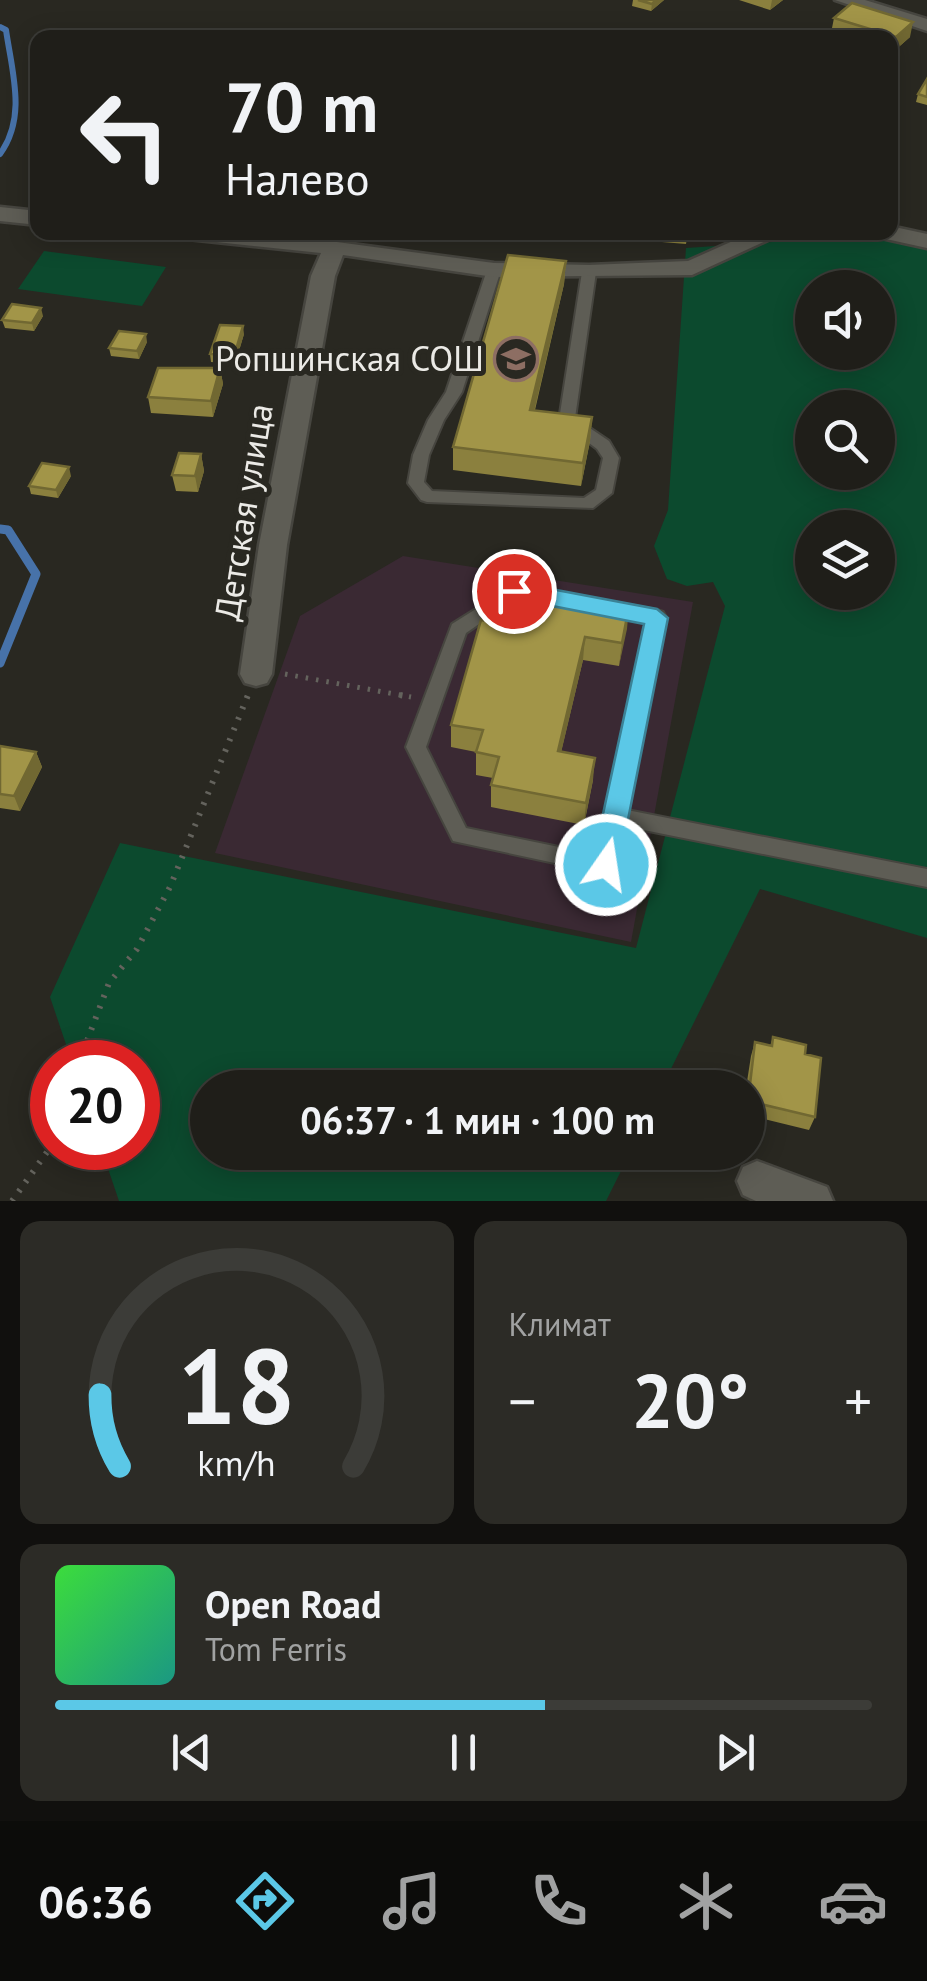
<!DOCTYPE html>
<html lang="ru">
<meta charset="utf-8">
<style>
body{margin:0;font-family:"PT Sans",sans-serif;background:#2c2b26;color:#f1f3f6;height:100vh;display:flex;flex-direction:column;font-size:38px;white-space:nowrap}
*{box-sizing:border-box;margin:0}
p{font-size:32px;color:#a1a2a2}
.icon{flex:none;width:55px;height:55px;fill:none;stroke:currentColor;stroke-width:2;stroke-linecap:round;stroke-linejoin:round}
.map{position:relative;height:1201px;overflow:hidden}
.drawer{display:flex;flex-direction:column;gap:20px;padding:20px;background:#11100e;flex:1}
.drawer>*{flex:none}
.banner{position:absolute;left:30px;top:30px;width:868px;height:210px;border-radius:20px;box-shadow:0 5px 25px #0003,0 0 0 2px #3c3c38;background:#1f1e19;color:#f1f3f6;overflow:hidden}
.tools{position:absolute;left:795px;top:270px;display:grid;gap:20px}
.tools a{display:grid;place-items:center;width:100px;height:100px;border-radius:50%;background:#1f1e19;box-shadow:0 5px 25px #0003,0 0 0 2px #3c3c38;font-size:50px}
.speed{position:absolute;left:30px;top:1040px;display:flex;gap:20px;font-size:50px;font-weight:700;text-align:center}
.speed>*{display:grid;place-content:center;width:130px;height:130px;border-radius:50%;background:#1f1e19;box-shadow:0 5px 25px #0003,0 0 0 2px #3c3c38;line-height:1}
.speed .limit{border:15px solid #d22;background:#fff;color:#111}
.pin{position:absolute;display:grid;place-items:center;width:85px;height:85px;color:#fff;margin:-42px;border:5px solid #fff;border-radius:50%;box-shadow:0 2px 10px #0007}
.me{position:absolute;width:110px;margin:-55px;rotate:13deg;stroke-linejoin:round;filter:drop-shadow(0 0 8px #0008)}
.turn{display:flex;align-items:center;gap:35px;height:210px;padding:0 30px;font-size:45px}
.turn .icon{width:130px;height:130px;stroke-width:2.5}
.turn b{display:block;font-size:70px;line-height:85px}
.big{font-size:75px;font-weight:700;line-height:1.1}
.drawer .tile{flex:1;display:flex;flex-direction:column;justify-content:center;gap:15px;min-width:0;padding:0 35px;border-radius:20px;background:#2c2b26}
.drawer .dial{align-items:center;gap:0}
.dial svg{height:260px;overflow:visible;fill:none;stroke:#3c3c38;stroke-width:7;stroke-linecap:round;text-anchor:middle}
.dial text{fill:#f1f3f6;stroke:none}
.song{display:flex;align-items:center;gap:30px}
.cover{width:120px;height:120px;border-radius:15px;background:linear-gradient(135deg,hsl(120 70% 55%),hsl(170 70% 35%))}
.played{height:10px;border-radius:5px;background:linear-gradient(90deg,#5bc8e7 60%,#3c3c38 60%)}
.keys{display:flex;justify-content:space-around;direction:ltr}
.heat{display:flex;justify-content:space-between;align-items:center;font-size:55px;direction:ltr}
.drawer .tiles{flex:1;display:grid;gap:20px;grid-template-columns:1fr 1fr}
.tile:last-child{grid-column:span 2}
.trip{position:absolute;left:190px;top:1070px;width:575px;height:100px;border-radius:50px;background:#1f1e19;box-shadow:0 5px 25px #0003,0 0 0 2px #3c3c38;font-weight:700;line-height:100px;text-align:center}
.tabs{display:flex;height:160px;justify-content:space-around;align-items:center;background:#0c0c0a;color:#a1a2a2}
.tabs .icon{width:70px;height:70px}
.tabs .active{color:#5bc8e7}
.tabs b{font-size:45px;color:#f1f3f6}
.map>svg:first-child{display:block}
</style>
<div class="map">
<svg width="927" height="1201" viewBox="0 0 927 1201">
<rect width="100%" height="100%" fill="#292821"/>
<path fill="#3a2933" d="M 403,556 L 693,602 L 631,942 L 215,853 L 300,616 Z"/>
<path fill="#0c4a2e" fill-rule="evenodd" d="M 875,235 L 927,243 L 927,938 L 760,889 L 662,1087 L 208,1088 L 208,1152 L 630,1153 L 606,1201 L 119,1201 L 101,1148 L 138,1148 L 138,1062 L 72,1062 L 50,997 L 120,843 L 636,948 L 725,606 L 713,582 L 687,586 L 667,579 L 654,546 L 668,510 L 686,248 ZM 812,288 L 878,288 L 878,352 L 812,352 ZM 812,408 L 878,408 L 878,472 L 812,472 ZM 812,528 L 878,528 L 878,592 L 812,592 Z
M 44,251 L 166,267 L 142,306 L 18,289 Z"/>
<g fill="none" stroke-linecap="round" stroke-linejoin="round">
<path stroke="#4772a9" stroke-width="6" d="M 0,27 L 6,30 C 12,72 27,117 0,154"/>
<path stroke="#4772a9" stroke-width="9" d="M 0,529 L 8,530 L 36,574 L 0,663"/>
<defs>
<path id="lane" d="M 494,266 L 501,270 L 462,392 L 444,420 L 429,455 L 424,482 L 432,491 L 584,498 L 596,490 L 603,458 L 597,449 L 559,420 L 582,272 L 589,268 L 596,272 L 575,418 L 609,441 L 619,458 L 612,493 L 593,508 L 427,502 L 421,500 L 408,483 L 413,455 L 428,420 L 446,392 L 487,270 Z
M 514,585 L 548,591 L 551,596 L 542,602 L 517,598 L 466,633 L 426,747 L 466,828 L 598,855 L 647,622 L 601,613 L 598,608 L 607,601 L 657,610 L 663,612 L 666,617 L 627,810 L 927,869 L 927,887 L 624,826 L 617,859 L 636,864 L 639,870 L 636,876 L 629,879 L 453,841 L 406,747 L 452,624 Z"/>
<path id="street" d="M 835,0 L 865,0 L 927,19 L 927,31 Z
M 0,207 L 38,211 L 38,225 L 0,221 Z
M 890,226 L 927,234 L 927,248 L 877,237 L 874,232 L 890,232 Z
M 177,232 L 262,232 L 494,263 L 589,265 L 688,261 L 753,232 L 785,232 L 692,275 L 494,277 L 343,255 L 335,276 L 287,545 L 272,674 L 267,683 L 256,686 L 245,683 L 240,674 L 259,545 L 311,276 L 321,253 L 188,239 Z
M 757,1161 L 827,1187 L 833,1201 L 756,1201 L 743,1195 L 737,1181 L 743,1167 Z"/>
</defs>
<use href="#lane" stroke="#46453f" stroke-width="4"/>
<use href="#street" stroke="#46453f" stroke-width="5"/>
<path stroke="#64635d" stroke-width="5" stroke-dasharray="2.5 8" stroke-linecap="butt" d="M 285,674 L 411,697"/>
<path stroke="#64635d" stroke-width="6" stroke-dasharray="2.5 9" stroke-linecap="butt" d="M 400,695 L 411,697
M 79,1062 L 109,983 L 137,949 L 170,887 L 248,695
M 12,1201 L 52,1145"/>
<use href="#lane" fill="#5e5d55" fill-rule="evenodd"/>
<use href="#street" fill="#5e5d55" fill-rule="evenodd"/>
</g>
<path fill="#8b803e" d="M 633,0 L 664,0 L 651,11 L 632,6 Z
M 739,0 L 783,0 L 770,10 Z
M 834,18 L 910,37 L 893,52 L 890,51 L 890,38 L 846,38 L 831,33 Z
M 927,79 L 927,105 L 916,102 L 918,94 Z
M 688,232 L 686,244 L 650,241 L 651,233 Z
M 566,261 L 564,284 L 535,410 L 592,417 L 590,441 L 581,486 L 453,470 L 453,447 Z
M 43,316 L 34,331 L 5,328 L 2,320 Z
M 244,334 L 235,364 L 211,362 L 210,354 Z
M 147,342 L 139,359 L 111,356 L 109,348 Z
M 220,368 L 223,384 L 213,417 L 151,413 L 148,397 Z
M 201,454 L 204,471 L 198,492 L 176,491 L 172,475 Z
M 71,476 L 58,498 L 31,494 L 29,486 Z
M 629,606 L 619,666 L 583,660 L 561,752 L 593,780 L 584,825 L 491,807 L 491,785 L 493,778 L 476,775 L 476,752 L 451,747 L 451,725 L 511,625 Z
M 0,746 L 36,752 L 42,767 L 20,811 L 0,808 Z
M 773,1037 L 805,1054 L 815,1117 L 809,1130 L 748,1115 L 746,1088 L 751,1056 L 755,1042 L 770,1046 Z"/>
<path fill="#716832" d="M 656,0 L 664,0 L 651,11 L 652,4 Z
M 772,0 L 783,0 L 770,10 Z
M 913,22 L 910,37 L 893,52 L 896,37 Z
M 566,261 L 564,284 L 529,433 L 530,410 Z
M 41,308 L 43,316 L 34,331 L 32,323 Z
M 243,326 L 244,334 L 235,364 L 234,356 Z
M 146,334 L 147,342 L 139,359 L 137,351 Z
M 220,368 L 223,384 L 213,417 L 211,401 Z
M 592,417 L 590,441 L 581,486 L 583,463 Z
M 201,454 L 204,471 L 198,492 L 195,476 Z
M 69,467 L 71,476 L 58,498 L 56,490 Z
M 629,606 L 627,629 L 619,666 L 622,643 Z
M 585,637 L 583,660 L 556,774 L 558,751 Z
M 36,752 L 42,767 L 20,811 L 14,796 Z
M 595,758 L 593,780 L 584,825 L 586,803 Z"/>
<path fill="#a29548" stroke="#716832" stroke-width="2.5" d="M 638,0 L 656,0 L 652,4 Z
M 852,3 L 913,22 L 896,37 L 834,18 Z
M 927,79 L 927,97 L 918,94 Z
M 651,232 L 688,232 L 687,236 Z
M 508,255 L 566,261 L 530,410 L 592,417 L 583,463 L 453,447 Z
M 12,304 L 41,308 L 32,323 L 2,320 Z
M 220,325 L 243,326 L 234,356 L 210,354 Z
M 119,331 L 146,334 L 137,351 L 109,348 Z
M 158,368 L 220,368 L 211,401 L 148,397 Z
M 179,453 L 201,454 L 195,476 L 172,475 Z
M 42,463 L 69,467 L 56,490 L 29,486 Z
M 522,588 L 629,606 L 622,643 L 585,637 L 558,751 L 595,758 L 586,803 L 491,785 L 499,757 L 476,752 L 483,730 L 451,725 L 481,620 L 511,625 Z
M 0,746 L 36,752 L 14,796 L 0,794 Z
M 773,1037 L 806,1045 L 805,1054 L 821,1058 L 815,1117 L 748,1101 L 755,1042 L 772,1046 Z"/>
<path fill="#5bc8e7" stroke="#3b8296" stroke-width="2.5" d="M 514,582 L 657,609 L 668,618 L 619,865 L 615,873 L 606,877 L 596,873 L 592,865 L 644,624 L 506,597 L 502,591 L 506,585 Z"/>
<defs>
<symbol id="school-ring" viewBox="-11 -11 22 22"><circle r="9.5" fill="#292821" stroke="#8d6e63" stroke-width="1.5"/><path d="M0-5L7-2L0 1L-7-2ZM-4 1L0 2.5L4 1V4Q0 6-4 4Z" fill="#8d6e63"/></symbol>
</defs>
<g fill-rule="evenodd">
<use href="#school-ring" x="491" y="334" width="50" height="50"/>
</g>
<g text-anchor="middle" stroke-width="10" stroke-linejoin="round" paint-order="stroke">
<g font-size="35" fill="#ebeae6" stroke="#292821" text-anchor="end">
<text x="484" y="371">Ропшинская СОШ</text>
</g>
<g font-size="35" fill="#ebeae6" stroke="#292821">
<text transform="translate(244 512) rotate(-81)" y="12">Детская улица</text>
</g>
</g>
</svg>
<div class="tools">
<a><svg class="icon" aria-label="sound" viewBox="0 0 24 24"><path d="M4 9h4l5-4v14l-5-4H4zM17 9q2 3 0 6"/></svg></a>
<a><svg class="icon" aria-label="search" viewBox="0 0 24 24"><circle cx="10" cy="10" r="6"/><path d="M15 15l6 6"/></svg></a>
<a><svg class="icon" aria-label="layers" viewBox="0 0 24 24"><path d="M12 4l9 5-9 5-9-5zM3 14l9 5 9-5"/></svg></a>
</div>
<div class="speed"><div class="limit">20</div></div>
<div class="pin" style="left:514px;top:591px;background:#d93025"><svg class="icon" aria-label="arrive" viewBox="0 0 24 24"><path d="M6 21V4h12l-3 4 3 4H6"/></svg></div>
<svg class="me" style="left:606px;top:865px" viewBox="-20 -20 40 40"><circle r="17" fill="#5bc8e7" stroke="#fff" stroke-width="3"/><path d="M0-11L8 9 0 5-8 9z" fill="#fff"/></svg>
<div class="trip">06:37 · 1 мин · 100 m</div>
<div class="banner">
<div class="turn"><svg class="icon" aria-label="left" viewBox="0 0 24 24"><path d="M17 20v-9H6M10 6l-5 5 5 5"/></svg><div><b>70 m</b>Налево</div></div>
</div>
</div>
<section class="drawer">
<div class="tiles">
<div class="tile dial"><svg viewBox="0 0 100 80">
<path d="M14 69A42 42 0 1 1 86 69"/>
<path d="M14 69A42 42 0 0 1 8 47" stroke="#5bc8e7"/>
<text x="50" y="56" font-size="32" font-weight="700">18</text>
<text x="50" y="72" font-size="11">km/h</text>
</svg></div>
<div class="tile"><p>Климат</p>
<div class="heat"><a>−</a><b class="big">20°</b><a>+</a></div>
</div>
<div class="tile">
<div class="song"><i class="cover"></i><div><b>Open Road</b><p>Tom Ferris</p></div></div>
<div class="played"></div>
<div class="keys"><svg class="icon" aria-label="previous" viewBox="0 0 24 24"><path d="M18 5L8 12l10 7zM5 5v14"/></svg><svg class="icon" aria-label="pause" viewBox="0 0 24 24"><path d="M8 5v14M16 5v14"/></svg><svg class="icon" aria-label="next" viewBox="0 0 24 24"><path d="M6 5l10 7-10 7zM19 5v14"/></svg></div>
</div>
</div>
</section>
<nav class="tabs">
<b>06:36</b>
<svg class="icon active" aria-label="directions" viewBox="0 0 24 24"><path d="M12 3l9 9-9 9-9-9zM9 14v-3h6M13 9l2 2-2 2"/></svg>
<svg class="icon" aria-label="music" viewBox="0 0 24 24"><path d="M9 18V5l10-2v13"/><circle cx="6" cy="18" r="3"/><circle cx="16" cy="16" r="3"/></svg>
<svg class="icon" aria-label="phone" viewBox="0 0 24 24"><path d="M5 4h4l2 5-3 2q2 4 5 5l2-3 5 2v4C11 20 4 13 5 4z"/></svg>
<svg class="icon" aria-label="climate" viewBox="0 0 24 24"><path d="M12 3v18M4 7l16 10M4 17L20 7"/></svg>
<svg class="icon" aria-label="car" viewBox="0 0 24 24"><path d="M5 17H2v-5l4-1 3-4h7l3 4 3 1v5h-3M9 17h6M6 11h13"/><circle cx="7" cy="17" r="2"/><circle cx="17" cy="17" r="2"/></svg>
</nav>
